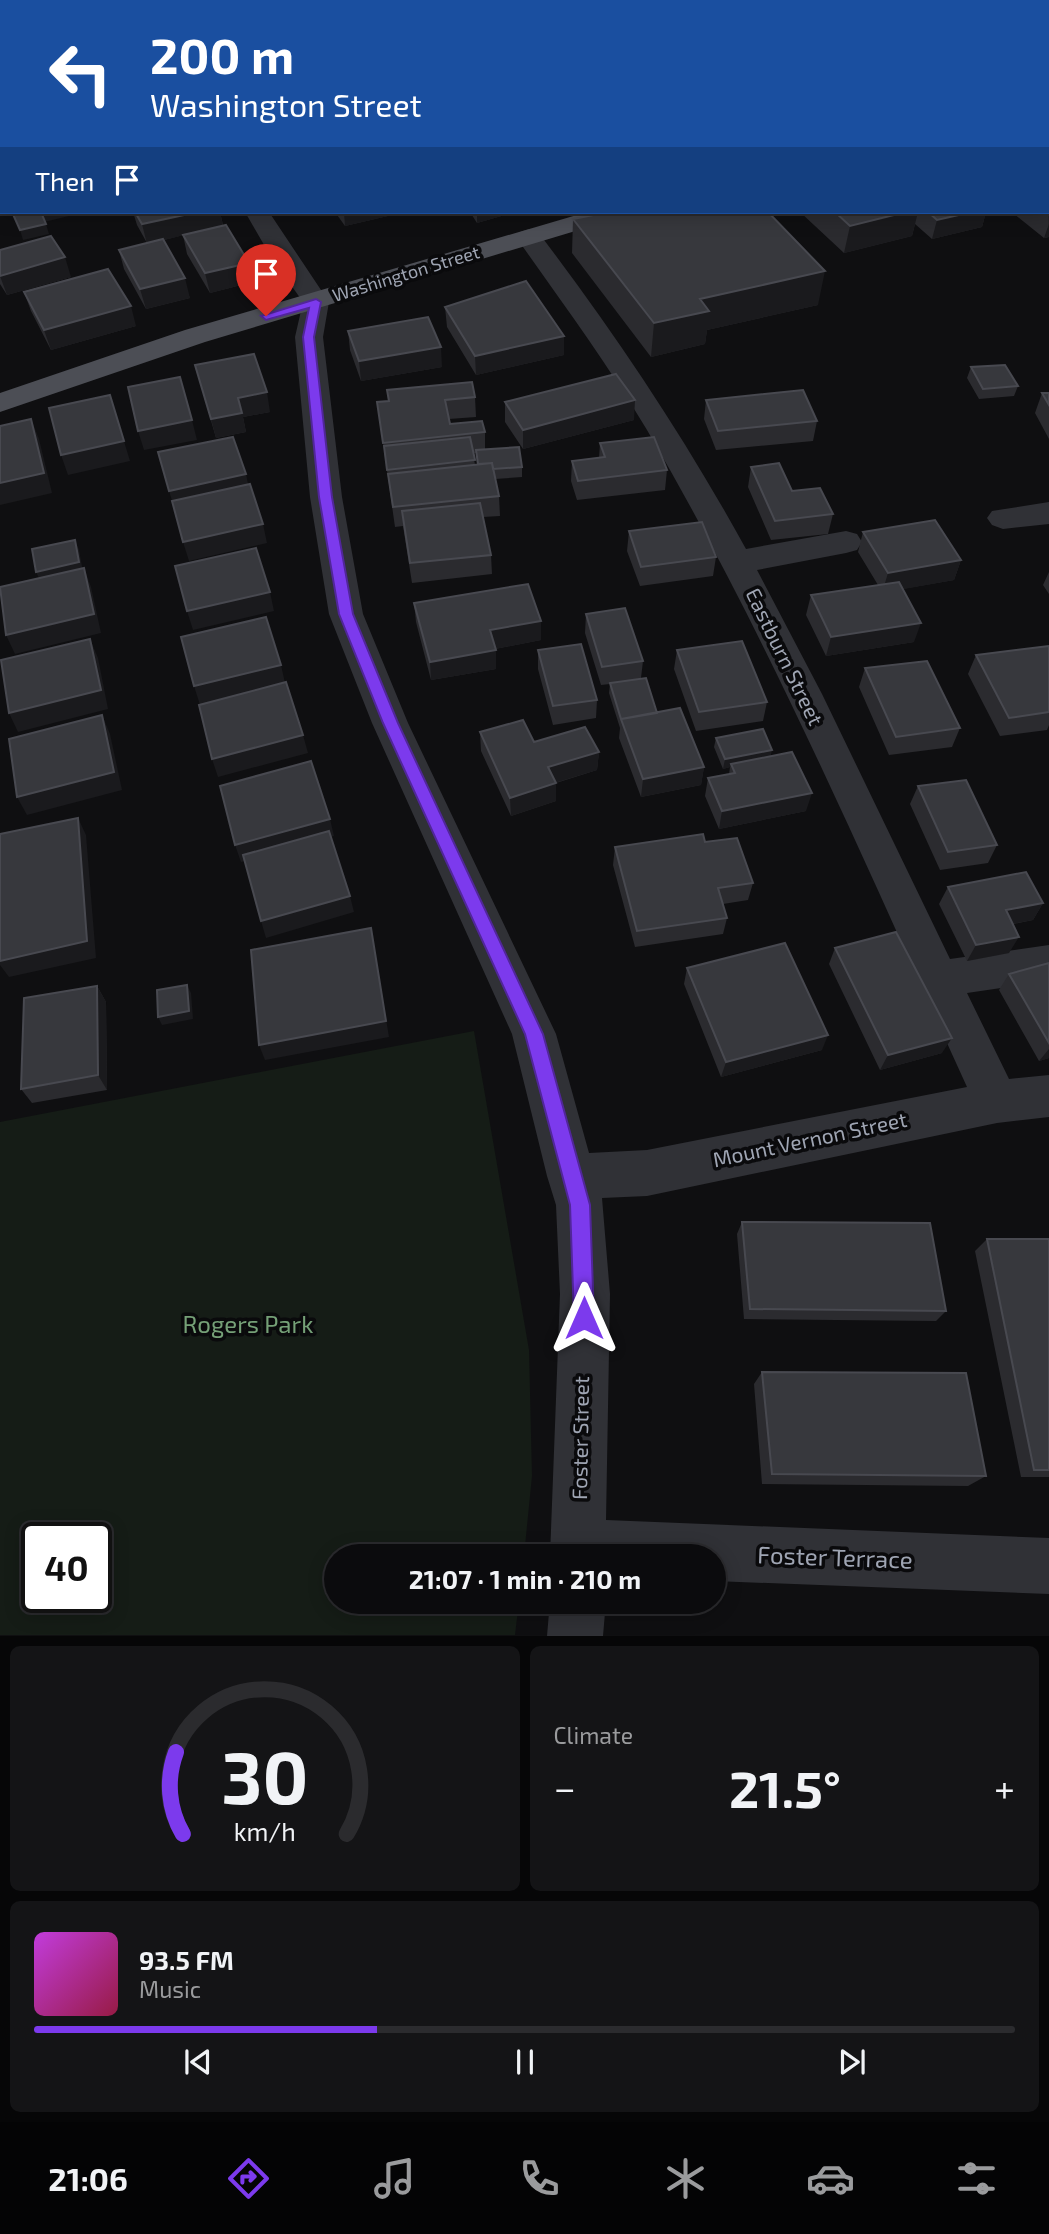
<!DOCTYPE html>
<meta charset="utf-8">
<style>
body{margin:0;font-family:"Exo 2",sans-serif;background:#141416;color:#f1f3f6;height:100vh;display:flex;flex-direction:column;font-size:26px;white-space:nowrap}
*{box-sizing:border-box;margin:0}
p{font-size:23px;color:#9a9b9d}
.icon{flex:none;width:38px;height:38px;fill:none;stroke:currentColor;stroke-width:2;stroke-linecap:round;stroke-linejoin:round}
.map{position:relative;height:1636px;overflow:hidden}
.side{display:flex;flex-direction:column;gap:10px;padding:10px;background:#060607;flex:1}
.side>*{flex:none}
.hud{position:absolute;left:0px;top:0px;width:1050px;height:214px;box-shadow:0 4px 18px #0003,0 0 0 2px #2b2b2e;background:#1a4fa0;color:#fff;overflow:hidden}
.speed{position:absolute;left:21px;top:1522px;display:flex;gap:14px;font-size:35px;font-weight:700;text-align:center}
.speed>*{display:grid;place-content:center;width:91px;height:91px;border-radius:50%;background:#0b0b0d;box-shadow:0 4px 18px #0003,0 0 0 2px #2b2b2e;line-height:1}
.speed .limit{border:4px solid #111;border-radius:10px;background:#fff;color:#111}
.pin{position:absolute;display:grid;place-items:center;width:60px;height:60px;color:#fff;margin:-72px -30px;border-radius:50% 50% 50% 0;rotate:-45deg;box-shadow:0 0 7px #0007}
.pin .icon{rotate:45deg}
.me{position:absolute;width:77px;margin:-38px;rotate:0deg;stroke-linejoin:round;filter:drop-shadow(0 0 5px #0008)}
.turn{display:flex;align-items:center;gap:24px;height:147px;padding:0 35px;font-size:32px}
.turn .icon{width:91px;height:91px;stroke-width:2.5}
.turn b{display:block;font-size:49px;line-height:60px}
.then{display:flex;align-items:center;height:66px;padding:0 35px;background:#0003;gap:14px;font-size:26px}
.big{font-size:52px;font-weight:700;line-height:1.1}
.side .widget{flex:1;display:flex;flex-direction:column;justify-content:center;gap:10px;min-width:0;padding:0 24px;border-radius:10px;background:#141416}
.side .dial{align-items:center;gap:0}
.dial svg{height:182px;overflow:visible;fill:none;stroke:#2b2b2e;stroke-width:7;stroke-linecap:round;text-anchor:middle}
.dial text{fill:#f1f3f6;stroke:none}
.song{display:flex;align-items:center;gap:21px}
.cover{width:84px;height:84px;border-radius:10px;background:linear-gradient(135deg,hsl(290 70% 55%),hsl(340 70% 35%))}
.played{height:7px;border-radius:4px;background:linear-gradient(90deg,#7c3aed 35%,#2b2b2e 35%)}
.keys{display:flex;justify-content:space-around;direction:ltr}
.heat{display:flex;justify-content:space-between;align-items:center;font-size:38px;direction:ltr}
.side .tiles{flex:1;display:grid;gap:10px;grid-template-columns:1fr 1fr}
.widget:last-child{grid-column:span 2}
.trip{position:absolute;left:324px;top:1544px;width:402px;height:70px;border-radius:35px;background:#0b0b0d;box-shadow:0 4px 18px #0003,0 0 0 2px #2b2b2e;font-weight:700;line-height:70px;text-align:center}
.tab-bar{display:flex;height:112px;justify-content:space-around;align-items:center;background:#040405;color:#9a9b9d}
.tab-bar .icon{width:49px;height:49px}
.tab-bar .on{color:#7c3aed}
.tab-bar b{font-size:32px;color:#f1f3f6}
.map>svg:first-child{display:block}
</style>
<div class="map">
<svg width="1049" height="1636" viewBox="0 0 1049 1636">
<rect width="100%" height="100%" fill="#0f0f11"/>
<path fill="#151c16" fill-rule="evenodd" d="M 474,1031 L 529,1350 L 532,1476 L 524,1556 L 336,1556 L 336,1601 L 519,1601 L 515,1635 L 0,1635 L 0,1122 ZM 37,1538 L 96,1538 L 96,1598 L 37,1598 Z"/>
<g fill="none" stroke-linecap="round" stroke-linejoin="round">
<path fill="#303136" fill-rule="evenodd" d="M 114,0 L 134,0 L 135,2 L 115,2 Z
M 623,0 L 643,0 L 644,2 L 624,2 Z
M 1048,63 L 1049,63 L 1049,77 L 1048,77 Z
M 1048,100 L 1049,100 L 1049,115 L 1048,115 Z
M 245,212 L 269,212 L 329,302 L 323,337 L 342,497 L 363,614 L 408,723 L 556,1034 L 589,1153 L 647,1150 L 967,1087 C 866,866 770,640 647,430 C 607,363 561,301 516,237 L 520,232 L 529,229 L 538,232 C 615,333 685,438 746,549 L 846,531 L 857,534 L 862,542 L 857,550 L 846,553 L 757,570 L 822,694 L 950,959 L 1049,945 L 1049,981 L 967,993 L 1009,1079 L 1049,1075 L 1049,1117 L 997,1123 L 647,1196 L 602,1198 L 610,1294 L 606,1520 L 1049,1538 L 1049,1594 L 714,1581 L 714,1556 L 550,1556 L 560,1294 L 556,1205 L 547,1176 L 512,1034 L 372,723 L 329,614 L 310,497 L 295,337 L 303,302 L 271,257 Z
M 1049,502 L 1049,524 L 1003,529 L 992,525 L 987,518 L 992,511 Z
M 550,1601 L 606,1601 L 603,1636 L 547,1636 Z"/>
<path fill="#4c4e55" fill-rule="evenodd" d="M 1048,74 L 1049,74 L 1049,88 L 1048,88 Z
M 587,212 L 625,212 L 622,217 L 205,342 L 0,412 L 0,393 L 185,330 Z"/>
</g>
<path fill="#2b2b2f" fill-rule="evenodd" d="M 683,0 L 792,0 L 792,2 L 685,2 Z
M 969,0 L 1049,0 L 1049,50 L 1048,2 L 969,2 Z
M 1048,136 L 1049,237 L 1044,238 L 1013,213 L 1013,212 L 1048,212 Z
M 130,212 L 220,212 L 223,225 L 249,263 L 253,282 L 210,293 L 187,254 L 183,235 L 164,240 L 190,298 L 146,309 L 124,269 L 119,250 L 147,243 L 137,225 L 133,212 L 130,213 Z
M 335,212 L 405,212 L 345,226 Z
M 470,212 L 515,212 L 477,223 Z
M 800,212 L 986,212 L 982,227 L 932,239 L 915,224 L 912,236 L 844,253 Z
M 573,219 L 818,305 L 707,330 L 705,344 L 651,357 L 572,253 Z
M 0,250 L 71,277 L 7,295 L 0,284 Z
M 24,292 L 136,326 L 51,350 L 31,311 Z
M 445,307 L 564,355 L 476,375 L 447,327 Z
M 348,331 L 442,367 L 361,381 L 350,350 Z
M 195,365 L 270,412 L 243,417 L 246,432 L 216,438 Z
M 971,367 L 1018,386 L 1014,396 L 979,399 L 967,378 Z
M 387,390 L 475,397 L 476,417 L 449,419 L 450,424 L 485,432 L 485,449 L 522,467 L 522,477 L 495,479 L 499,496 L 500,516 L 483,517 L 491,555 L 492,574 L 412,583 L 403,526 L 395,527 L 380,422 L 377,402 L 388,401 ZM 473,453 L 476,453 L 477,465 L 475,465 Z
M 1042,393 L 1049,393 L 1049,439 L 1035,413 Z
M 706,400 L 817,421 L 813,441 L 716,450 L 704,419 Z
M 505,402 L 634,420 L 523,449 L 505,422 Z
M 600,443 L 667,470 L 665,490 L 577,500 L 571,481 L 572,461 L 599,458 Z
M 751,467 L 833,514 L 828,534 L 771,540 L 748,487 Z
M 629,531 L 716,557 L 713,576 L 640,586 L 627,551 Z
M 863,532 L 961,560 L 954,580 L 902,589 L 914,642 L 826,656 L 806,615 L 811,595 L 878,585 L 858,552 Z
M 1049,572 L 1049,594 L 1043,585 Z
M 414,603 L 541,640 L 495,649 L 496,669 L 431,680 L 416,622 Z
M 586,614 L 643,661 L 641,678 L 657,713 L 704,767 L 701,785 L 641,797 L 619,738 L 620,728 L 609,693 L 610,684 L 601,685 L 585,633 Z
M 1049,646 L 1049,725 L 1047,730 L 1000,736 L 968,674 L 976,655 Z
M 538,650 L 597,700 L 596,718 L 553,725 L 538,669 Z
M 677,650 L 767,702 L 763,721 L 696,731 L 674,669 Z
M 865,668 L 960,728 L 952,747 L 889,755 L 859,687 Z
M 480,732 L 599,752 L 597,770 L 556,783 L 556,801 L 511,816 L 481,751 Z
M 716,738 L 771,756 L 806,811 L 719,829 L 705,796 L 708,778 L 729,774 L 730,767 L 723,769 L 714,747 Z
M 918,786 L 997,845 L 988,863 L 940,870 L 910,804 Z
M 705,842 L 753,883 L 748,900 L 723,904 L 727,918 L 723,934 L 635,947 L 613,865 L 615,847 Z
M 948,887 L 1043,903 L 1033,920 L 1013,924 L 1009,953 L 967,961 L 939,904 Z
M 835,948 L 942,1053 L 880,1070 L 829,964 Z
M 1049,963 L 1049,1058 L 1039,1061 L 999,990 L 1009,974 Z
M 687,968 L 822,1050 L 721,1077 L 684,984 Z
M 97,986 L 106,1002 L 107,1090 L 32,1103 L 21,1089 Z
M 742,1222 L 946,1311 L 936,1321 L 744,1319 L 737,1234 Z
M 987,1239 L 1049,1239 L 1049,1477 L 1021,1477 L 975,1251 Z
M 762,1372 L 986,1476 L 968,1486 L 762,1484 L 754,1384 Z"/>
<path fill="#1a1a1d" d="M 42,0 L 91,0 L 91,1 L 42,2 Z
M 212,0 L 226,0 L 226,2 L 212,2 Z
M 694,0 L 757,0 L 757,2 L 694,2 Z
M 839,0 L 904,0 L 893,2 L 839,2 Z
M 1015,0 L 1049,0 L 1048,2 L 1014,2 Z
M 2,33 L 2,43 L 0,44 L 0,34 Z
M 2,68 L 2,79 L 0,79 L 0,69 Z
M 0,185 L 2,185 L 2,205 L 0,206 Z
M 41,212 L 68,212 L 69,216 L 44,222 Z
M 198,212 L 220,212 L 223,226 L 147,244 L 142,224 Z
M 344,212 L 405,212 L 345,226 Z
M 477,212 L 515,212 L 477,223 Z
M 898,212 L 918,212 L 912,236 L 844,253 L 850,226 Z
M 972,212 L 986,212 L 982,227 L 932,239 L 937,220 Z
M 46,224 L 49,234 L 23,240 L 20,230 Z
M 1049,224 L 1049,237 L 1044,238 Z
M 65,257 L 71,277 L 7,295 L 0,276 Z
M 249,263 L 253,282 L 210,293 L 205,273 Z
M 825,271 L 818,305 L 707,330 L 705,344 L 651,357 L 654,323 L 700,299 Z
M 185,278 L 190,298 L 146,309 L 140,289 Z
M 131,306 L 136,326 L 51,350 L 44,330 Z
M 564,336 L 564,355 L 476,375 L 475,356 Z
M 441,347 L 442,367 L 361,381 L 359,361 Z
M 267,392 L 270,412 L 243,417 L 246,432 L 216,438 L 211,419 L 238,398 Z
M 110,395 L 130,461 L 68,475 L 61,455 Z
M 635,400 L 634,420 L 523,449 L 523,430 Z
M 31,419 L 39,439 L 52,493 L 0,505 L 0,483 Z
M 192,420 L 197,440 L 144,450 L 138,431 Z
M 246,474 L 250,494 L 175,510 L 169,491 Z
M 263,524 L 267,543 L 189,561 L 183,542 Z
M 75,540 L 79,550 L 83,572 L 41,582 L 36,572 Z
M 961,560 L 954,580 L 882,593 L 888,573 Z
M 84,568 L 91,587 L 101,633 L 15,654 L 6,635 Z
M 270,592 L 274,611 L 193,630 L 187,611 Z
M 541,621 L 541,640 L 490,650 L 490,630 Z
M 921,623 L 914,642 L 826,656 L 831,637 Z
M 90,639 L 98,658 L 108,709 L 18,732 L 9,713 Z
M 496,650 L 496,669 L 431,680 L 430,662 Z
M 281,665 L 285,683 L 200,705 L 194,686 Z
M 102,715 L 110,734 L 122,790 L 27,815 L 17,797 Z
M 303,735 L 308,753 L 218,777 L 212,759 Z
M 772,750 L 770,759 L 731,764 L 730,767 L 723,769 L 725,759 Z
M 599,752 L 597,770 L 548,785 L 548,767 Z
M 704,767 L 701,785 L 641,797 L 643,779 Z
M 556,783 L 556,801 L 511,816 L 510,798 Z
M 812,793 L 806,811 L 719,829 L 722,811 Z
M 78,818 L 86,835 L 96,958 L 9,977 L 0,965 L 0,961 Z
M 330,819 L 334,836 L 241,862 L 235,845 Z
M 350,896 L 354,912 L 266,938 L 261,921 Z
M 1043,903 L 1033,920 L 996,927 L 1006,910 Z
M 371,928 L 389,1037 L 265,1060 L 259,1045 Z
M 1019,937 L 1009,953 L 967,961 L 976,945 Z
M 187,985 L 191,993 L 193,1019 L 162,1025 L 158,1017 Z
M 97,986 L 106,1002 L 107,1090 L 98,1075 Z
M 828,1035 L 822,1050 L 721,1077 L 726,1062 Z
M 952,1038 L 942,1053 L 880,1070 L 888,1055 Z
M 1049,1049 L 1049,1058 L 1039,1061 Z"/>
<path fill="#37383d" stroke="#484950" stroke-width="2" d="M 185,0 L 214,0 L 216,2 L 186,2 Z
M 445,0 L 472,0 L 473,2 L 445,2 Z
M 535,0 L 588,0 L 590,2 L 537,2 Z
M 717,0 L 775,0 L 776,2 L 702,2 Z
M 775,0 L 792,0 L 776,2 Z
M 902,0 L 941,0 L 944,2 L 894,2 Z
M 1033,0 L 1049,0 L 1049,20 L 1048,2 L 1026,2 Z
M 0,23 L 2,23 L 2,33 L 0,34 Z
M 0,99 L 2,99 L 2,110 L 0,107 Z
M 1048,136 L 1049,137 L 1049,208 L 1048,207 Z
M 2,159 L 2,185 L 0,185 L 0,167 L 1,167 L 0,160 Z
M 12,212 L 41,212 L 46,224 L 20,230 Z
M 135,212 L 198,212 L 142,224 Z
M 609,212 L 768,212 L 825,271 L 700,299 L 709,311 L 654,323 L 573,219 Z
M 835,212 L 906,212 L 850,226 Z
M 928,212 L 972,212 L 937,220 Z
M 226,225 L 249,263 L 205,273 L 183,235 Z
M 51,236 L 65,257 L 0,276 L 0,250 Z
M 163,239 L 185,278 L 140,289 L 119,250 Z
M 108,269 L 131,306 L 44,330 L 24,292 Z
M 526,281 L 564,336 L 475,356 L 445,307 Z
M 428,317 L 441,347 L 359,361 L 348,331 Z
M 254,354 L 267,392 L 238,398 L 242,413 L 211,419 L 195,365 Z
M 1005,365 L 1018,386 L 983,389 L 971,367 Z
M 616,374 L 635,400 L 523,430 L 505,402 Z
M 180,377 L 192,420 L 138,431 L 128,387 Z
M 472,382 L 475,397 L 445,400 L 450,424 L 482,421 L 485,432 L 383,443 L 377,402 L 389,401 L 387,390 Z
M 803,390 L 817,421 L 718,431 L 706,400 Z
M 1042,393 L 1049,393 L 1049,405 Z
M 110,395 L 124,441 L 61,455 L 49,408 Z
M 31,419 L 44,473 L 0,483 L 0,426 Z
M 233,437 L 246,474 L 169,491 L 158,452 Z
M 470,437 L 475,460 L 387,470 L 384,446 Z
M 654,437 L 667,470 L 578,481 L 572,461 L 605,457 L 600,443 Z
M 519,447 L 522,467 L 493,469 L 492,463 L 478,464 L 476,450 Z
M 492,463 L 499,496 L 393,507 L 388,474 Z
M 779,463 L 792,491 L 820,488 L 833,514 L 775,521 L 751,467 Z
M 250,484 L 263,524 L 183,542 L 172,501 Z
M 480,503 L 491,555 L 410,563 L 402,511 Z
M 935,520 L 961,560 L 888,573 L 863,532 Z
M 702,522 L 716,557 L 641,567 L 629,531 Z
M 75,540 L 79,562 L 36,572 L 32,549 Z
M 256,548 L 270,592 L 187,611 L 175,566 Z
M 84,568 L 94,614 L 6,635 L 0,587 Z
M 899,582 L 921,623 L 831,637 L 811,595 Z
M 528,584 L 541,621 L 490,630 L 496,650 L 430,662 L 414,603 Z
M 625,608 L 643,661 L 602,667 L 586,614 Z
M 266,617 L 281,665 L 194,686 L 181,637 Z
M 90,639 L 101,690 L 9,713 L 1,660 Z
M 742,641 L 767,702 L 699,712 L 677,650 Z
M 581,644 L 597,700 L 553,706 L 538,650 Z
M 1049,646 L 1049,712 L 1009,718 L 976,655 Z
M 927,661 L 960,728 L 896,737 L 865,668 Z
M 646,678 L 657,713 L 621,719 L 610,683 Z
M 286,682 L 303,735 L 212,759 L 199,705 Z
M 680,708 L 704,767 L 643,779 L 621,719 Z
M 102,715 L 114,772 L 17,797 L 9,739 Z
M 523,720 L 534,742 L 585,727 L 599,752 L 548,767 L 556,783 L 510,798 L 480,732 Z
M 763,729 L 772,750 L 725,759 L 716,738 Z
M 792,752 L 812,793 L 722,811 L 708,778 L 735,773 L 731,764 Z
M 311,761 L 330,819 L 235,845 L 220,786 Z
M 966,780 L 997,845 L 948,852 L 918,786 Z
M 78,818 L 87,941 L 0,961 L 0,834 Z
M 329,831 L 350,896 L 261,921 L 243,855 Z
M 703,834 L 705,842 L 737,838 L 753,883 L 718,888 L 727,918 L 637,931 L 615,847 Z
M 1026,872 L 1043,903 L 1006,910 L 1019,937 L 976,945 L 948,887 Z
M 371,928 L 386,1021 L 259,1045 L 251,950 Z
M 896,932 L 952,1038 L 888,1055 L 835,948 Z
M 785,943 L 828,1035 L 726,1062 L 687,968 Z
M 1049,963 L 1049,1043 L 1009,974 Z
M 187,985 L 189,1011 L 158,1017 L 157,990 Z
M 97,986 L 98,1075 L 21,1089 L 24,998 Z
M 742,1222 L 930,1223 L 946,1311 L 750,1309 Z
M 987,1239 L 1049,1239 L 1049,1470 L 1034,1470 Z
M 762,1372 L 966,1373 L 986,1476 L 772,1474 Z"/>
<path fill="#7c3aed" stroke="#51269a" stroke-width="2" d="M 316,299 L 321,302 L 314,337 L 332,497 L 353,614 L 398,723 L 543,1034 L 590,1205 L 594,1318 L 591,1325 L 584,1328 L 577,1325 L 574,1318 L 570,1205 L 525,1034 L 383,723 L 339,614 L 319,497 L 303,337 L 309,308 L 266,320 L 261,316 Z"/>
<g text-anchor="middle" stroke-width="7" stroke-linejoin="round" paint-order="stroke">
<g font-size="18" fill="#9fa5b3" stroke="#0a0a0c">
<text transform="translate(406 274) rotate(-17)" y="6">Washington Street</text>
</g>
<g font-size="21" fill="#9fa5b3" stroke="#0a0a0c">
<text transform="translate(784 657) rotate(64)" y="7">Eastburn Street</text>
<text transform="translate(810 1140) rotate(-12)" y="7">Mount Vernon Street</text>
<text transform="translate(581 1438) rotate(-89)" y="7">Foster Street</text>
</g>
<g font-size="24" fill="#75a077" stroke="#0a0a0c">
<text x="248" y="1333">Rogers Park</text>
</g>
<g font-size="24" fill="#9fa5b3" stroke="#0a0a0c">
<text transform="translate(835 1558) rotate(2)" y="8">Foster Terrace</text>
</g>
</g>
</svg>
<div class="speed"><div class="limit">40</div></div>
<div class="pin" style="left:266px;top:316px;background:#d93025"><svg class="icon" aria-label="arrive" viewBox="0 0 24 24"><path d="M6 21V4h12l-3 4 3 4H6"/></svg></div>
<svg class="me" style="left:584px;top:1318px" viewBox="-20 -20 40 40"><path d="M0-17L14 15 0 8-14 15z" fill="#7c3aed" stroke="#fff" stroke-width="4"/></svg>
<div class="trip">21:07 · 1 min · 210 m</div>
<div class="hud">
<div class="turn"><svg class="icon" aria-label="left" viewBox="0 0 24 24"><path d="M17 20v-9H6M10 6l-5 5 5 5"/></svg><div><b>200 m</b>Washington Street</div></div>
<div class="then">Then<svg class="icon" aria-label="arrive" viewBox="0 0 24 24"><path d="M6 21V4h12l-3 4 3 4H6"/></svg></div>
</div>
</div>
<section class="side">
<div class="tiles">
<div class="widget dial"><svg viewBox="0 0 100 80">
<path d="M14 69A42 42 0 1 1 86 69"/>
<path d="M14 69A42 42 0 0 1 11 33" stroke="#7c3aed"/>
<text x="50" y="56" font-size="32" font-weight="700">30</text>
<text x="50" y="72" font-size="11">km/h</text>
</svg></div>
<div class="widget"><p>Climate</p>
<div class="heat"><a>−</a><b class="big">21.5°</b><a>+</a></div>
</div>
<div class="widget">
<div class="song"><i class="cover"></i><div><b>93.5 FM</b><p>Music</p></div></div>
<div class="played"></div>
<div class="keys"><svg class="icon" aria-label="previous" viewBox="0 0 24 24"><path d="M18 5L8 12l10 7zM5 5v14"/></svg><svg class="icon" aria-label="pause" viewBox="0 0 24 24"><path d="M8 5v14M16 5v14"/></svg><svg class="icon" aria-label="next" viewBox="0 0 24 24"><path d="M6 5l10 7-10 7zM19 5v14"/></svg></div>
</div>
</div>
</section>
<nav class="tab-bar">
<b>21:06</b>
<svg class="icon on" aria-label="directions" viewBox="0 0 24 24"><path d="M12 3l9 9-9 9-9-9zM9 14v-3h6M13 9l2 2-2 2"/></svg>
<svg class="icon" aria-label="music" viewBox="0 0 24 24"><path d="M9 18V5l10-2v13"/><circle cx="6" cy="18" r="3"/><circle cx="16" cy="16" r="3"/></svg>
<svg class="icon" aria-label="phone" viewBox="0 0 24 24"><path d="M5 4h4l2 5-3 2q2 4 5 5l2-3 5 2v4C11 20 4 13 5 4z"/></svg>
<svg class="icon" aria-label="climate" viewBox="0 0 24 24"><path d="M12 3v18M4 7l16 10M4 17L20 7"/></svg>
<svg class="icon" aria-label="car" viewBox="0 0 24 24"><path d="M5 17H2v-5l4-1 3-4h7l3 4 3 1v5h-3M9 17h6M6 11h13"/><circle cx="7" cy="17" r="2"/><circle cx="17" cy="17" r="2"/></svg>
<svg class="icon" aria-label="filters" viewBox="0 0 24 24"><path d="M4 7h16M4 17h16"/><circle cx="9" cy="7" r="2"/><circle cx="15" cy="17" r="2"/></svg>
</nav>
